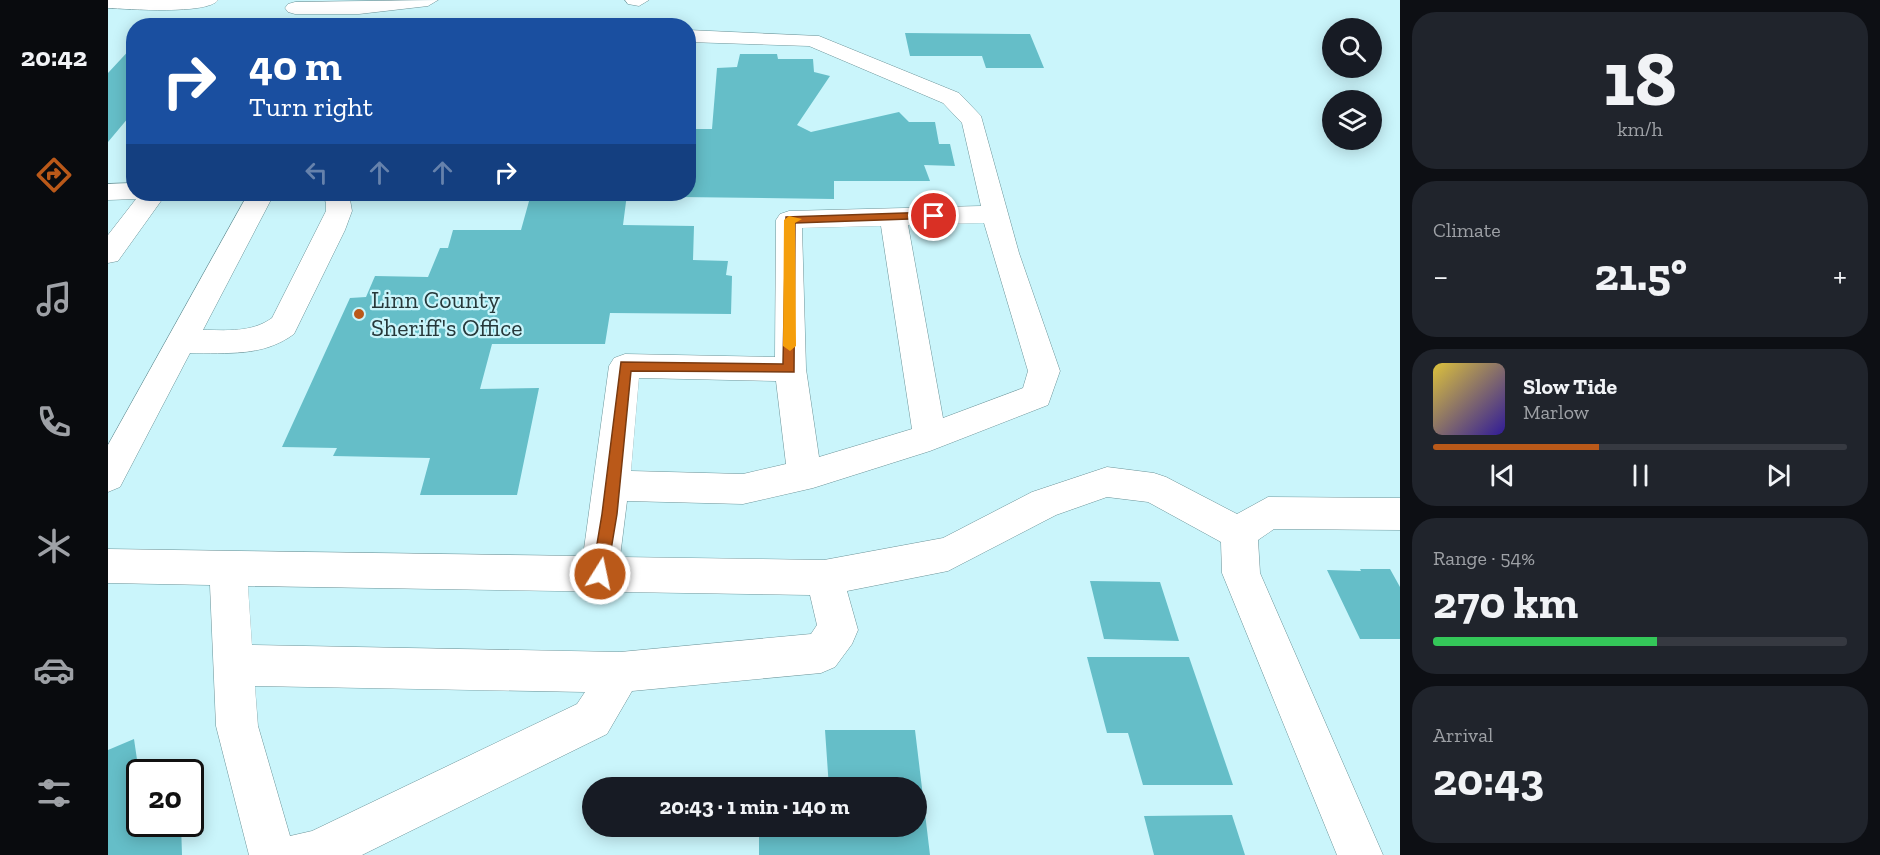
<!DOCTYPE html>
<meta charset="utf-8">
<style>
body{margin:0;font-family:"Zilla Slab",serif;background:#20242c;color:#f1f3f6;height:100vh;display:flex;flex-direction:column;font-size:22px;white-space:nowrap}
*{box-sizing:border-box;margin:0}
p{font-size:20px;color:#9ea1a6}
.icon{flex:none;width:33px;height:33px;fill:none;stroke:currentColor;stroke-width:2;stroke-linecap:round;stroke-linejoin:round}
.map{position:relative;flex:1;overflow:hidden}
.drawer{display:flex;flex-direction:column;gap:12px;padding:12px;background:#0d0f14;width:480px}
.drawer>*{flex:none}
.guide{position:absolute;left:18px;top:18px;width:570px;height:183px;border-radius:24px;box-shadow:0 3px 15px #0003;background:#1a4fa0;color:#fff;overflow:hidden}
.buttons{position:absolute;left:1214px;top:18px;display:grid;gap:12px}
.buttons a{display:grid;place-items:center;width:60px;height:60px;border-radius:50%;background:#171b24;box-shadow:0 3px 15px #0003;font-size:30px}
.speed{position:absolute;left:18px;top:759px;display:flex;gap:12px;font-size:30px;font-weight:700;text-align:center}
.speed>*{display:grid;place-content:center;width:78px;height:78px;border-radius:50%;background:#171b24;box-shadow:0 3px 15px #0003;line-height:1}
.speed .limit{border:3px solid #111;border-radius:9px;background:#fff;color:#111}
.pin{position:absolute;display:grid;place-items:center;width:51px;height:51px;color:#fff;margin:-26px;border:3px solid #fff;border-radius:50%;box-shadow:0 2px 6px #0007}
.me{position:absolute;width:66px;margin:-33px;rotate:10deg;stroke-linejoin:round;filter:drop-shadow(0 0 4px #0008)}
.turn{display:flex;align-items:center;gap:21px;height:126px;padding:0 24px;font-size:27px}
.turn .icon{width:78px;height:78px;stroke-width:2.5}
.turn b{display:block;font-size:42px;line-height:51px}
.lanes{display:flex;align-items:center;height:57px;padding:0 24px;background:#0003;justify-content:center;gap:30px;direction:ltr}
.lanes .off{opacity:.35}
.big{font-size:45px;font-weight:700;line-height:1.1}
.drawer .widget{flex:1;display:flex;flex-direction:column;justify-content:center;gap:9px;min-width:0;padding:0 21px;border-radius:24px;background:#20242c}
.drawer .dial{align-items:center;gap:0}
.dial b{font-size:78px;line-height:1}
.song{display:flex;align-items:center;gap:18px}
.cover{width:72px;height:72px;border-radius:9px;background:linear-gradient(135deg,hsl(50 70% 55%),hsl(250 70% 35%))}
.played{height:6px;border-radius:3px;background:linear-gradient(90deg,#ba5919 40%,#363941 40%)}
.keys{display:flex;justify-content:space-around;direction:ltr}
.heat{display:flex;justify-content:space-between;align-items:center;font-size:33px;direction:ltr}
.charge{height:9px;border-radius:4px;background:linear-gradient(90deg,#34c759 54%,#363941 0)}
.trip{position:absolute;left:474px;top:777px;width:345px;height:60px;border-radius:30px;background:#171b24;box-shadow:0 3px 15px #0003;font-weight:700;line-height:60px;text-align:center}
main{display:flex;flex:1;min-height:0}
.menu{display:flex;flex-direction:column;width:108px;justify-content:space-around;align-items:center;background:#090b0e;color:#9ea1a6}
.menu .icon{width:42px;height:42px}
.menu .active{color:#ba5919}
.menu b{font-size:27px;color:#f1f3f6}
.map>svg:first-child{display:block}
</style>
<main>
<nav class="menu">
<b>20:42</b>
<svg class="icon active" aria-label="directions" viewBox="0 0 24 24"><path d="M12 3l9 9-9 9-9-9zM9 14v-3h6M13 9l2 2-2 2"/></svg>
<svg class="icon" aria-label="music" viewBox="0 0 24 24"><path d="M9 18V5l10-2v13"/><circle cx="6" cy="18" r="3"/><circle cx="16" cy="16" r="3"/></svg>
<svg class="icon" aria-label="phone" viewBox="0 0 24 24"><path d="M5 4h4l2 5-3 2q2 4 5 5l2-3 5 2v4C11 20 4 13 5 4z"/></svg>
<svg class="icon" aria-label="climate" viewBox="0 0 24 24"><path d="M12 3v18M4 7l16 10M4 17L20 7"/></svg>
<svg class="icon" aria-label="car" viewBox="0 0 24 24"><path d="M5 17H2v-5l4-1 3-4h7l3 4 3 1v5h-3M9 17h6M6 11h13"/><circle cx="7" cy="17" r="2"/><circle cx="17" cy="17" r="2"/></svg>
<svg class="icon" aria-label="filters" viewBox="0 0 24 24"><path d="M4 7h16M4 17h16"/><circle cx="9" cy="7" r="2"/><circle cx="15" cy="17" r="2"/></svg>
</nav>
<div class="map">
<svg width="1292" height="855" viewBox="0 0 1292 855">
<rect width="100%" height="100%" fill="#caf5fb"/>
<path fill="#65bec8" d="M 797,33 L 922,34 L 936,68 L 878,68 L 874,56 L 802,56 Z
M 26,45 L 26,111 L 0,142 L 0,73 Z
M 632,54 L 669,54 L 670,59 L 705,59 L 706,72 L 722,76 L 689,125 L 703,132 L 791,112 L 801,122 L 827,122 L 831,144 L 842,144 L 847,166 L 816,165 L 822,181 L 726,181 L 726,199 L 572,197 L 572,194 L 580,194 L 580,129 L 604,129 L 609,68 L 629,67 Z
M 423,194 L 519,194 L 515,225 L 586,226 L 585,260 L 620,261 L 618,275 L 624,276 L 623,314 L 502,313 L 497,344 L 384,344 L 372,389 L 431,388 L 409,495 L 312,495 L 322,458 L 225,456 L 229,448 L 174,447 L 242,298 L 258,297 L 267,276 L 320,277 L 332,248 L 340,248 L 345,230 L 413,230 Z
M 1252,569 L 1282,569 L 1292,587 L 1292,639 L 1252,639 L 1219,570 L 1253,571 Z
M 982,581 L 1052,582 L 1071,641 L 996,639 Z
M 979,657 L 1081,657 L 1125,785 L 1035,785 L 1020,733 L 999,733 Z
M 717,730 L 807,730 L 822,855 L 651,855 L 651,826 L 808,826 L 808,788 L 721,788 Z
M 26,739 L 32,780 L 32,824 L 73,824 L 74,855 L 0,855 L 0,750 Z
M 71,763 L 71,772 L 49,772 Z
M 1124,815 L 1137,855 L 1046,855 L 1036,816 Z"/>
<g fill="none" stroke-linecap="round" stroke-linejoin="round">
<defs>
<path id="minor" d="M 0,0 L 110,0 C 100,15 19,9 0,8 Z
M 330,0 L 320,6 L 251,14 L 187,14 L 180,12 L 177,8 L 180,4 L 187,2 Z
M 517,0 L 541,0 L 531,6 L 520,4 Z
M 580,30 L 711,36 L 851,93 L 873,116 L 911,253 L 952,371 L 940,405 L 822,451 L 705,488 L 635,504 L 519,501 L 512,557 L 716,560 L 835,538 L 924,492 L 999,467 L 1046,473 L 1058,477 L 1129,514 L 1160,497 L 1292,498 L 1292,530 L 1166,529 L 1150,540 L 1152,573 L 1275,855 L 1229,855 L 1114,573 L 1113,542 L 1040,502 L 999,497 L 948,515 L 840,571 L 739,591 L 750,630 L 744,644 L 727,667 L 713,673 L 524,691 L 499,734 L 254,855 L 141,855 L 108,726 L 102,585 L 0,583 L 0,549 L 475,556 L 501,366 L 506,358 L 517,354 L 667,357 L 668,220 L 672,214 L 681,211 L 873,206 L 854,123 L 835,103 L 701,46 L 580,42 ZM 876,223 L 920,371 L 915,388 L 835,418 L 800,225 ZM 773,226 L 804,429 L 711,457 L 698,369 L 694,228 ZM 531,378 L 668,381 L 678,464 L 635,474 L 523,471 ZM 140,586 L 702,595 L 709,625 L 703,634 L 512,652 L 144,645 ZM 147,686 L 477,692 L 469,704 L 204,831 L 182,836 L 150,726 Z
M 26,183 L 26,194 L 58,194 L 10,261 L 0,263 L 0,235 L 28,199 L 0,200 L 0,184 Z
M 140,194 L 166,194 L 95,330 C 119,330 143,333 164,318 L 218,211 L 218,202 L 209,194 L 241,194 L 244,211 L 237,230 L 186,334 C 155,357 119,353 82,353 L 12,487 L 0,492 L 0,445 Z"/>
</defs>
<use href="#minor" stroke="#6c9499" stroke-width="1"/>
<use href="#minor" fill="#fff" fill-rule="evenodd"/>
</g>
<path fill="#ba5919" stroke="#793a10" stroke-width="1.5" d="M 826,212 L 832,216 L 830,218 L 687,223 L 686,372 L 523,371 L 509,514 L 499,574 L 497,579 L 492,581 L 486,579 L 484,574 L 494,514 L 513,362 L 675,364 L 678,217 Z"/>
<path fill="#f59e0b" d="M 681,216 L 694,219 L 687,223 L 688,346 L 682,351 L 675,346 L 676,220 Z"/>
<circle fill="#ba5919" stroke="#caf5fb" stroke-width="2" cx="251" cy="314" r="6"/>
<g text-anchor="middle" stroke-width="4.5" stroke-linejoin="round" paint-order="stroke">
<g font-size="24" fill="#27383a" stroke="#caf5fb" text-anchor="start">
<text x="263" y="308">Linn County<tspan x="263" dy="28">Sheriff's Office</tspan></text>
</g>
</g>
</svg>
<div class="buttons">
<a><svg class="icon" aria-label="search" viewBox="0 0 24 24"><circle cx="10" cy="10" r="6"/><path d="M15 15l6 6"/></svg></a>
<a><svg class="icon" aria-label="layers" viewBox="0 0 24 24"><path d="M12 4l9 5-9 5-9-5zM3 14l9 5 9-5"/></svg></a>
</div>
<div class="speed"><div class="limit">20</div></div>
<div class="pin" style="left:826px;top:216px;background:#d93025"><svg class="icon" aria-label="arrive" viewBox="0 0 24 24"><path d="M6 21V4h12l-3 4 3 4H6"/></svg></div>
<svg class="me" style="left:492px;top:574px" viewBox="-20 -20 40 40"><circle r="17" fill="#ba5919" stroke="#fff" stroke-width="3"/><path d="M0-11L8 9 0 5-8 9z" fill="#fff"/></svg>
<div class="trip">20:43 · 1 min · 140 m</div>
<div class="guide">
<div class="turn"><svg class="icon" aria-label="right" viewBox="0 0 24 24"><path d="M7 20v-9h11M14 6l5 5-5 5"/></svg><div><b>40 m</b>Turn right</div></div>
<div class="lanes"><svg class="icon off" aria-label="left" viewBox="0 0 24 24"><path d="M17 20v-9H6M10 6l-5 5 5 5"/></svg><svg class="icon off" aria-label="ahead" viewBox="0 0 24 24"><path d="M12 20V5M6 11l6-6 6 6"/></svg><svg class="icon off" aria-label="ahead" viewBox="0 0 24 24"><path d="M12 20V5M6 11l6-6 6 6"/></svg><svg class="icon" aria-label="right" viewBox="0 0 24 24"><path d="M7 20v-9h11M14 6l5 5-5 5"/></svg></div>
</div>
</div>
<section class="drawer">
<div class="widget dial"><b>18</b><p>km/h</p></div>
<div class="widget"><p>Climate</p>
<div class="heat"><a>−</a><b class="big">21.5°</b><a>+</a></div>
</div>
<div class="widget">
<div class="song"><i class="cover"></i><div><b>Slow Tide</b><p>Marlow</p></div></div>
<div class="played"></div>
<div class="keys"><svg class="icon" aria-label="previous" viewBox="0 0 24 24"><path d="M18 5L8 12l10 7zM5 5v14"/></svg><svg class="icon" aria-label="pause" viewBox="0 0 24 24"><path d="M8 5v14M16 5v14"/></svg><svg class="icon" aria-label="next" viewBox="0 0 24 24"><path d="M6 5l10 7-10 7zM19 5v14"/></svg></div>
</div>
<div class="widget"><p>Range · 54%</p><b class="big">270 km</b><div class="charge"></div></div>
<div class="widget"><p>Arrival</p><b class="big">20:43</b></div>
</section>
</main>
